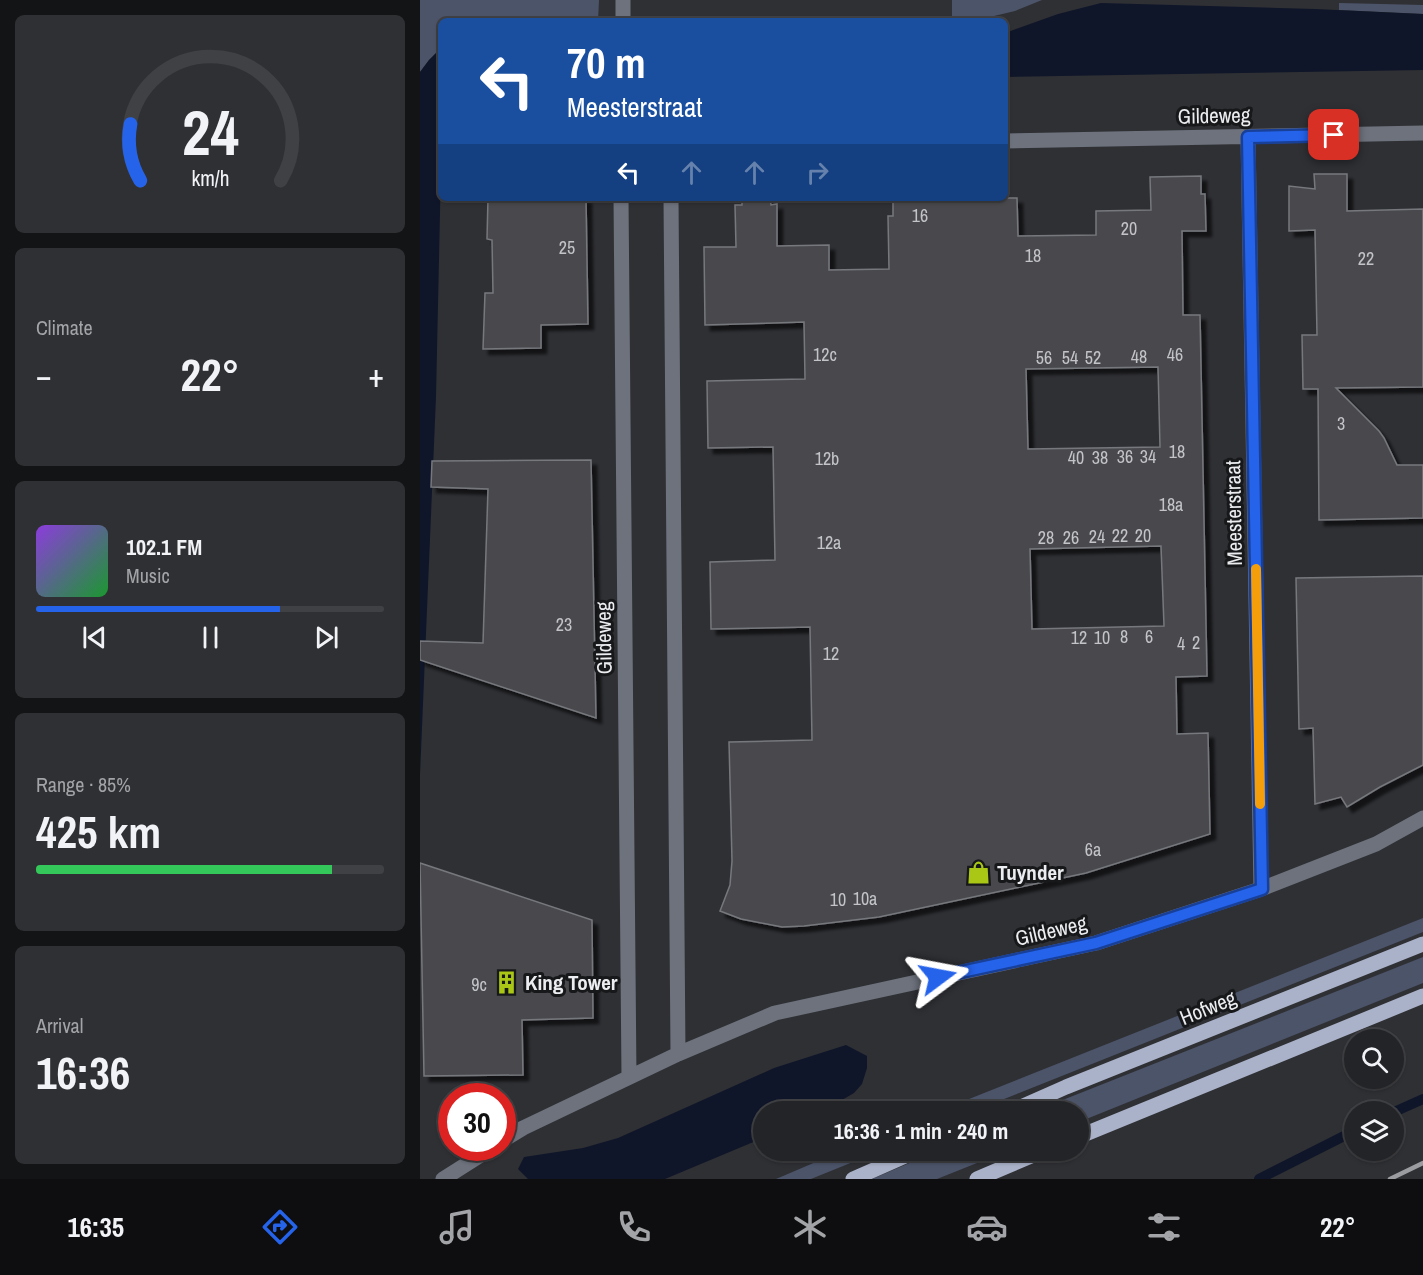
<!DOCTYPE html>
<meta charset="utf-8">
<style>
body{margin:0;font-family:"Archivo Narrow",sans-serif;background:#2f3033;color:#f1f3f6;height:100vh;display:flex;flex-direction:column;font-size:22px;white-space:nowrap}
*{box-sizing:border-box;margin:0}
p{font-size:20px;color:#a3a4a7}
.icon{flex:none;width:33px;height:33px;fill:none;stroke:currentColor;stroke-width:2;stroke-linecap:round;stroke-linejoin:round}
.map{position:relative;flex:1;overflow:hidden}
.details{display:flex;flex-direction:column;gap:15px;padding:15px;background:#131415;width:420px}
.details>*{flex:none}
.top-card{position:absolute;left:18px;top:18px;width:570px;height:183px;border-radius:9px;box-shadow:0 2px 4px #0004,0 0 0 2px #404144;background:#1a4fa0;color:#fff;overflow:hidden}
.controls{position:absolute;left:924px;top:1029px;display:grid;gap:12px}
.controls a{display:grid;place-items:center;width:60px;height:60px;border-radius:50%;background:#232427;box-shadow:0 2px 4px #0004,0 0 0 2px #404144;font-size:30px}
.speed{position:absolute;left:18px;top:1083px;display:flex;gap:12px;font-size:30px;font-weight:700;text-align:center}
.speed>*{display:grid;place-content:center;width:78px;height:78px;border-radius:50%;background:#232427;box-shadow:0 2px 4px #0004,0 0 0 2px #404144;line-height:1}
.speed .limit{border:9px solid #d22;background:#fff;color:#111}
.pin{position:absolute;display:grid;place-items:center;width:51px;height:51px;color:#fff;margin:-26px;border-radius:12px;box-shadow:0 3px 9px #0006}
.me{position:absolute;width:66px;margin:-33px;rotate:77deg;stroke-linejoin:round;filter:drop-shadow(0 0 4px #0008)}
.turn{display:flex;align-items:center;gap:21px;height:126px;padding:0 30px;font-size:27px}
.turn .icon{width:78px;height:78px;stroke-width:2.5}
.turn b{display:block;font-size:42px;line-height:51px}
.lanes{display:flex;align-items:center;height:57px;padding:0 30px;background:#0003;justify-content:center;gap:30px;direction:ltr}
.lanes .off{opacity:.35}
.big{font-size:45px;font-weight:800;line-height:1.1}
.details .widget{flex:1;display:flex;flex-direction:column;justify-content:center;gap:9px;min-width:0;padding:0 21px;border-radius:9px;background:#2f3033}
.details .dial{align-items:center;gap:0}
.dial svg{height:156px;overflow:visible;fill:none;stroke:#404144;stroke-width:7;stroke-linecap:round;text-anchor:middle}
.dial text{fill:#f1f3f6;stroke:none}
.song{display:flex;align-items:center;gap:18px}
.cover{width:72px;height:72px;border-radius:9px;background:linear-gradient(135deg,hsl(270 70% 55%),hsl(130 70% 35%))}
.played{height:6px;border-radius:3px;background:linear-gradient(90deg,#2563eb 70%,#404144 70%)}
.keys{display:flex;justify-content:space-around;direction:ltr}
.heat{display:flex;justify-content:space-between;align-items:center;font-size:33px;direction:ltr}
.charge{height:9px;border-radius:4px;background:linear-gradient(90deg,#34c759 85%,#404144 0)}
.trip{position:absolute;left:333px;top:1101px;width:336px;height:60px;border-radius:30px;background:#232427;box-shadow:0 2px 4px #0004,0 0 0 2px #404144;font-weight:800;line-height:60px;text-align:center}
.menu{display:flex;height:96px;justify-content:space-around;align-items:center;background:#0e0e10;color:#a3a4a7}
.menu .icon{width:42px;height:42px}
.menu .active{color:#2563eb}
.menu b{font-size:27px;color:#f1f3f6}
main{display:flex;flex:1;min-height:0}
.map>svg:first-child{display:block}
</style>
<main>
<section class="details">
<div class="widget dial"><svg viewBox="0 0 100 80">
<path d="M14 69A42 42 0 1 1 86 69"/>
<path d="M14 69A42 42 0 0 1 9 40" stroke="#2563eb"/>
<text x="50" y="56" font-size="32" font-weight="700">24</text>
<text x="50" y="72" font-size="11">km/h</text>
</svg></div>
<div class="widget"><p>Climate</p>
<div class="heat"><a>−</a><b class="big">22°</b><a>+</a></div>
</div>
<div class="widget">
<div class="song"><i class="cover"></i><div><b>102.1 FM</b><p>Music</p></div></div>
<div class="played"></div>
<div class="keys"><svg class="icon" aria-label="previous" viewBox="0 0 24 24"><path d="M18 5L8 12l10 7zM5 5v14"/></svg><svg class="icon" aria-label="pause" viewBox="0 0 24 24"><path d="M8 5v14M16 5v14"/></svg><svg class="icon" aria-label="next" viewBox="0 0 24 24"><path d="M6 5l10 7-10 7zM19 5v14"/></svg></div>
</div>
<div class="widget"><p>Range · 85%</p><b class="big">425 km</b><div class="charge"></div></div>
<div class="widget"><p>Arrival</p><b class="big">16:36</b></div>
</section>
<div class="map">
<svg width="1003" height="1179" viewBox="0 0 1003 1179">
<defs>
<filter id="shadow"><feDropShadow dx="5.5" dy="5.5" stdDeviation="1.5" flood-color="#0009"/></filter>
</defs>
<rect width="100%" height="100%" fill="#2f3034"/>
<path fill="#4c546a" d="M 0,0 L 179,0 L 178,21 L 21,21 L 21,48 L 9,60 L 0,72 Z
M 532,0 L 622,0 L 595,11 L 574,16 L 532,18 Z
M 919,3 L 1003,5 L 1003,14 L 919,10 Z
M 1003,918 L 1003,932 L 554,1111 L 519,1111 Z
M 1003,957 L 1003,983 L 659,1122 L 658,1112 L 615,1111 Z
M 424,1150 L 460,1151 L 391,1179 L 356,1179 Z
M 520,1150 L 587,1151 L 517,1179 L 452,1179 Z"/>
<path fill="#101629" d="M 681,3 L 895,9 L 1003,14 L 1003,70 L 585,77 L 585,33 L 638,14 Z
M 21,48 L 21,167 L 16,397 L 0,775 L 0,72 L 9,60 Z
M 426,1045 L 447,1056 L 447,1068 L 442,1084 L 434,1093 L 403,1111 L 344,1112 L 343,1138 L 245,1179 L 108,1179 L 98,1169 L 104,1157 L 163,1148 L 198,1138 L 354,1068 Z"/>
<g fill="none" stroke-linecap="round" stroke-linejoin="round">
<path stroke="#101629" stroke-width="10" d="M 974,1112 L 1003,1099
M 839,1179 L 934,1131"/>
</g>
<path fill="#484a4e" stroke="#76787d" stroke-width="1.5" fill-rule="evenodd" filter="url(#shadow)" d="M 894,174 L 927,174 L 927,211 L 1003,209 L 1003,387 L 916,388 L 959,431 L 964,438 L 977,465 L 1003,465 L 1003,518 L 899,520 L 898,389 L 883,389 L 882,335 L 897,335 L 895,230 L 869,231 L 869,186 L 895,189 Z
M 781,176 L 781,194 L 785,194 L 786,231 L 762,231 L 763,315 L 780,315 L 787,676 L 756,677 L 757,734 L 788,733 L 790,834 L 666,873 L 459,917 L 384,926 L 362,927 L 321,919 L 300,911 L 310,885 L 312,861 L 309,742 L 392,740 L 390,627 L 291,629 L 290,562 L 355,560 L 353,447 L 288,448 L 287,381 L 385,379 L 384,322 L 285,325 L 284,247 L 316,247 L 315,205 L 322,205 L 322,198 L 350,198 L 351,205 L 357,204 L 357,246 L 409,245 L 409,270 L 469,269 L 468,216 L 473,216 L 473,198 L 597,198 L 598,236 L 676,235 L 676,211 L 731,210 L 730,177 ZM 738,367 L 740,447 L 608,449 L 606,369 ZM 741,546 L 744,626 L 612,629 L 610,549 Z
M 68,198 L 166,198 L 168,324 L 121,325 L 121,348 L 63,349 L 65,293 L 73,293 L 72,240 L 67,239 Z
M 171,460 L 176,718 L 0,660 L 0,641 L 63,643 L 68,489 L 11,487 L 12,461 Z
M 1003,576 L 1003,765 L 960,787 L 927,807 L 921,797 L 895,804 L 893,728 L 879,729 L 876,578 Z
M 0,863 L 172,920 L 173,1018 L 102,1020 L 103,1075 L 4,1076 Z"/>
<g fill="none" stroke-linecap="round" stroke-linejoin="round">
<path stroke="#6d727d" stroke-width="15" d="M 203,21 L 203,0
M 828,137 L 841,889
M 585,141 L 1003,133
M 201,198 L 209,1077
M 251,198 L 258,1054
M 82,1141 L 103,1128 L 258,1054 L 355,1013 L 676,943 L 841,889 L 956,844 L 1003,818
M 23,1179 L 72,1148"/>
<path stroke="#aab2c9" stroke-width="15" d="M 590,1112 L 646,1087 L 1003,944
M 658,1137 L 1003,996
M 433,1179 L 499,1150
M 557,1179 L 625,1150"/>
<path stroke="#9b9ca0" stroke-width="4.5" d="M 970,1179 L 1003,1163"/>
</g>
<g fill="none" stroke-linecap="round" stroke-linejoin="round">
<defs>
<path id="route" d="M 518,977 L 676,943 L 842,889 L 828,137 L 914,135"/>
</defs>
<use href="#route" stroke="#184099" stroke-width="15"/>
<use href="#route" stroke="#2563eb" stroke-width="10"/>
<path stroke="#f59e0b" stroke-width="10" d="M 836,569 L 840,804"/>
</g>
<defs>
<symbol id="shop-bare" viewBox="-9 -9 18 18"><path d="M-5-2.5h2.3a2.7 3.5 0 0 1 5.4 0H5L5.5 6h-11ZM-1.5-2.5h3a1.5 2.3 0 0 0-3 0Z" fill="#aac716" stroke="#17181a" stroke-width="2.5" paint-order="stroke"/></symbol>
<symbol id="building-bare" viewBox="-9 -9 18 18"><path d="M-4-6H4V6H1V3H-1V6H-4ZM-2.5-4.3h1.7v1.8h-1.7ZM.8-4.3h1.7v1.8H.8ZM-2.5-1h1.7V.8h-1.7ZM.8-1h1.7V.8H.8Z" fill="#aac716" stroke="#17181a" stroke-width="2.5" paint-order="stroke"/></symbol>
</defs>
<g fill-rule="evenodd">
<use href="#shop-bare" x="542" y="856" width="33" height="33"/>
<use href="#building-bare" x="70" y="966" width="33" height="33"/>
</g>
<g text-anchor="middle" stroke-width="6" stroke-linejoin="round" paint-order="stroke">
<g font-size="18" fill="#c3c4c8">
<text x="500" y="222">16</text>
<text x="709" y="235">20</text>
<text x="147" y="254">25</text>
<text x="613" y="262">18</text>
<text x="946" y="265">22</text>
<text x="405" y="361">12c</text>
<text x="755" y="361">46</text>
<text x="719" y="363">48</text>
<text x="624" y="364">56</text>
<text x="650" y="364">54</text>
<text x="673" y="364">52</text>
<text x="921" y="430">3</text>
<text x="757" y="458">18</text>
<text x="705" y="463">36</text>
<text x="728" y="463">34</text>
<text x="656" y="464">40</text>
<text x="680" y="464">38</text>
<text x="407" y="465">12b</text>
<text x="751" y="511">18a</text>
<text x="700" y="542">22</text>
<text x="723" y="542">20</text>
<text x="677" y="543">24</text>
<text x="626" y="544">28</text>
<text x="651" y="544">26</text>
<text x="409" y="549">12a</text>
<text x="144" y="631">23</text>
<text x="704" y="643">8</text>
<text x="729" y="643">6</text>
<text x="659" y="644">12</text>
<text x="682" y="644">10</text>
<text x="776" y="649">2</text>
<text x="761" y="650">4</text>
<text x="411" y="660">12</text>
<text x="673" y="856">6a</text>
<text x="445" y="905">10a</text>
<text x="418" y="906">10</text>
<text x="59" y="991">9c</text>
</g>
<g font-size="21" fill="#ecedf0" stroke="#17181a">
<text transform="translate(794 116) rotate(-1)" y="7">Gildeweg</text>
<text transform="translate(814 513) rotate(-91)" y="7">Meesterstraat</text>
<text transform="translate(184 638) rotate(-91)" y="7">Gildeweg</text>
<text transform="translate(631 931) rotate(-13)" y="7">Gildeweg</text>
<text transform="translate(788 1008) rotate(-22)" y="7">Hofweg</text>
</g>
<g font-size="21" font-weight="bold" fill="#ecedf0" stroke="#17181a" text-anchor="start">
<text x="577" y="880">Tuynder</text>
<text x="105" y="990">King Tower</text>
</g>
</g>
</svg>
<div class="controls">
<a><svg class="icon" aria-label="search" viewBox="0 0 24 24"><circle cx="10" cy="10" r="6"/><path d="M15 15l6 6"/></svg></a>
<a><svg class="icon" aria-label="layers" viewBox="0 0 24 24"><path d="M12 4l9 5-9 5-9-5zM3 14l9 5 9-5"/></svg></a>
</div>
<div class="speed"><div class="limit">30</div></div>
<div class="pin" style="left:914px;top:135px;background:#d93025"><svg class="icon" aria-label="arrive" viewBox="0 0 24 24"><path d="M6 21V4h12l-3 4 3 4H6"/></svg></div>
<svg class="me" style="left:518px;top:977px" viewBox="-20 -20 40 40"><path d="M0-17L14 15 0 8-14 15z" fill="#2563eb" stroke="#fff" stroke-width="4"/></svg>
<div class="trip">16:36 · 1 min · 240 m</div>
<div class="top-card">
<div class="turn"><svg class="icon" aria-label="left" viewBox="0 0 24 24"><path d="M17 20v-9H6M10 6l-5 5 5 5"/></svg><div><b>70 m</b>Meesterstraat</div></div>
<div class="lanes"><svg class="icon" aria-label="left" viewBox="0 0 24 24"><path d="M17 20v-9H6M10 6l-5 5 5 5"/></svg><svg class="icon off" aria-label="ahead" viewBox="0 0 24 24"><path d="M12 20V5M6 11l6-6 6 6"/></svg><svg class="icon off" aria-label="ahead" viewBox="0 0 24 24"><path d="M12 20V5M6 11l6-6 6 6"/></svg><svg class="icon off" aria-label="right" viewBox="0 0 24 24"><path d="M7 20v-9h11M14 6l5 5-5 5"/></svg></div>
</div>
</div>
</main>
<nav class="menu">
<b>16:35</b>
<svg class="icon active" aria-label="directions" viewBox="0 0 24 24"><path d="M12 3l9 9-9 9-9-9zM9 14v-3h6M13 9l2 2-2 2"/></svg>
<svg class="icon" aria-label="music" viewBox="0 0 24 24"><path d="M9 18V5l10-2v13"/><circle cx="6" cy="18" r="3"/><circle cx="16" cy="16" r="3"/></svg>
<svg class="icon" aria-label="phone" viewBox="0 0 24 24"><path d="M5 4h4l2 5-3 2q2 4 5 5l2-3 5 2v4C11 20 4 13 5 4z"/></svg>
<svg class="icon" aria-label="climate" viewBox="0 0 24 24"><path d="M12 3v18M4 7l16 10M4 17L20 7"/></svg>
<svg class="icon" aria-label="car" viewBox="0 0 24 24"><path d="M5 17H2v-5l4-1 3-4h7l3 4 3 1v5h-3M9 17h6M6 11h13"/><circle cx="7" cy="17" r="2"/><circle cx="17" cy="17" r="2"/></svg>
<svg class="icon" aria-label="filters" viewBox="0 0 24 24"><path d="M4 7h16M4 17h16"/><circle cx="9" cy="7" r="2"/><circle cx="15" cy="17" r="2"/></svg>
<b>22°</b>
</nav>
